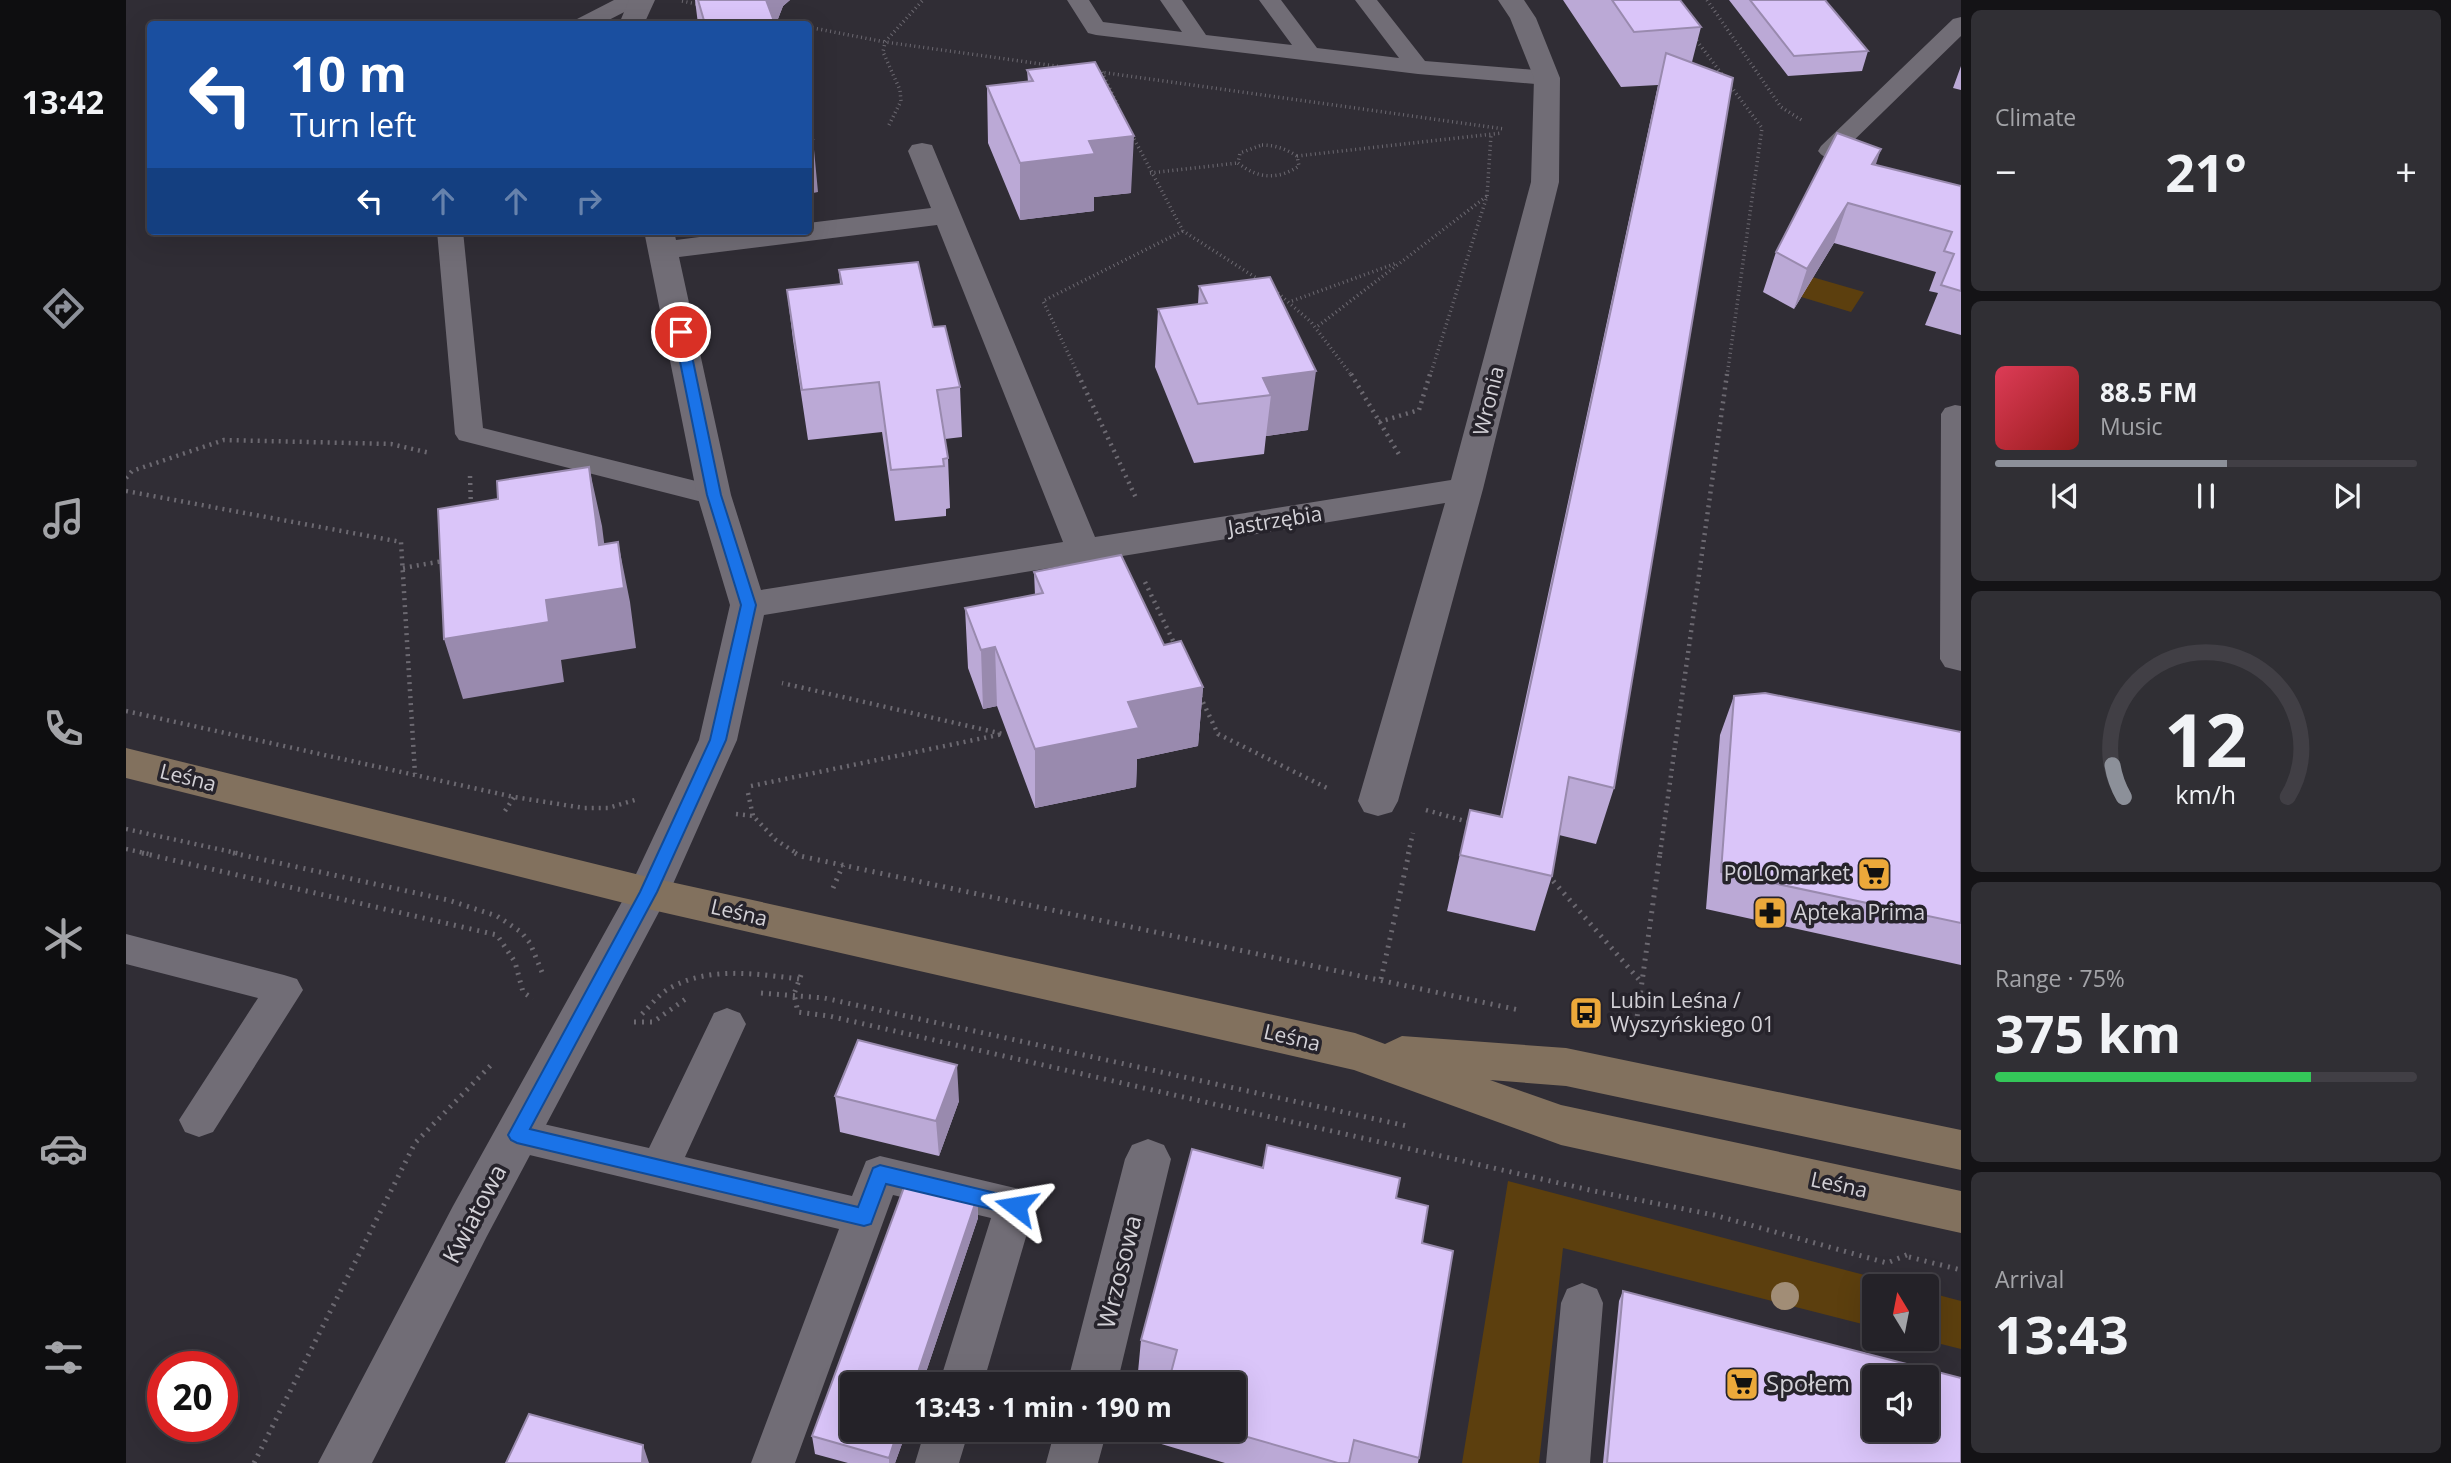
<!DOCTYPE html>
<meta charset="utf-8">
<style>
body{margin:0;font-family:"Open Sans",sans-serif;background:#302f34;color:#f1f3f6;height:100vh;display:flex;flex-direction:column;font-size:26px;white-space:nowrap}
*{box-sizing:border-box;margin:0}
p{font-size:23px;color:#a3a4a8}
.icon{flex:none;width:38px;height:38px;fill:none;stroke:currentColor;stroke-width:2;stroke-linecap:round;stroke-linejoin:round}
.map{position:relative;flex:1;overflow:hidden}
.sheet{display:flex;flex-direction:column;gap:10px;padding:10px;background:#141316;width:490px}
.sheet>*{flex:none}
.banner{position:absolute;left:21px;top:21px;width:665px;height:214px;border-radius:7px;box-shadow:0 7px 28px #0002,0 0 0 2px #413f45;background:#1a4fa0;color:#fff;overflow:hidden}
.needle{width:46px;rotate:350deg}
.controls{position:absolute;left:1736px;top:1274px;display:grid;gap:14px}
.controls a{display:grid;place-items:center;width:77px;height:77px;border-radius:7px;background:#242228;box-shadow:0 7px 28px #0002,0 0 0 2px #413f45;font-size:35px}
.speed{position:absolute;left:21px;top:1351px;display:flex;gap:14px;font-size:35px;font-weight:700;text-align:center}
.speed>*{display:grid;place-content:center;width:91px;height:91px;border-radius:50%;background:#242228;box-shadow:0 7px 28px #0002,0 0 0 2px #413f45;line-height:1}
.speed .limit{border:10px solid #d22;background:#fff;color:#111}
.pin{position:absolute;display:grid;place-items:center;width:60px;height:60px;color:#fff;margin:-30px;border:4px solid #fff;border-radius:50%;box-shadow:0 2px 7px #0007}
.me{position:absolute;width:77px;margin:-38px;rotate:284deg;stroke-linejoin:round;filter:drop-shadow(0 0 5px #0008)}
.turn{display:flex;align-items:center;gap:24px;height:147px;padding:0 28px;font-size:32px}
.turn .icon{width:91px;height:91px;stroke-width:2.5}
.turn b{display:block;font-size:49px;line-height:60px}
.lanes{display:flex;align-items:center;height:66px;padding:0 28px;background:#0003;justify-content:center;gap:35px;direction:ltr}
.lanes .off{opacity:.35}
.big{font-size:52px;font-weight:700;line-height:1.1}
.sheet .tile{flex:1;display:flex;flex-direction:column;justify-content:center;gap:10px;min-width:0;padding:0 24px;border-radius:10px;background:#302f34}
.sheet .dial{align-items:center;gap:0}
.dial svg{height:182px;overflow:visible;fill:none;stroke:#413f45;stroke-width:7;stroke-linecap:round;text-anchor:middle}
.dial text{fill:#f1f3f6;stroke:none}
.song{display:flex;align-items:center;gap:21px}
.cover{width:84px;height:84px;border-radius:10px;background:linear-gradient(135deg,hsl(350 70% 55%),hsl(0 70% 35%))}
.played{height:7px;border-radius:4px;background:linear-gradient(90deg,#8c9099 55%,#413f45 55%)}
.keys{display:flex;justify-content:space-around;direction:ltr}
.heat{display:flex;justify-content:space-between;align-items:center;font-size:38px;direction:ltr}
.charge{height:10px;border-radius:5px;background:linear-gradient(90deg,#34c759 75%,#413f45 0)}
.trip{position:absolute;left:714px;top:1372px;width:406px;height:70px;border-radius:7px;background:#242228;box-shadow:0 7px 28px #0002,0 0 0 2px #413f45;font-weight:700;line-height:70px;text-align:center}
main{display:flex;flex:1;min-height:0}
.tab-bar{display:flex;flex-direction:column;width:126px;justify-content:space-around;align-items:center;background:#0e0e10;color:#a3a4a8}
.tab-bar .icon{width:49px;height:49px}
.tab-bar .on{color:#8c9099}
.tab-bar b{font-size:32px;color:#f1f3f6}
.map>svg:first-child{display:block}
</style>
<main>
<nav class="tab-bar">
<b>13:42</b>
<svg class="icon on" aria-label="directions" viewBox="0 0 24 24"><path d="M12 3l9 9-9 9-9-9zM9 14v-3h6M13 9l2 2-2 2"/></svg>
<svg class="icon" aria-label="music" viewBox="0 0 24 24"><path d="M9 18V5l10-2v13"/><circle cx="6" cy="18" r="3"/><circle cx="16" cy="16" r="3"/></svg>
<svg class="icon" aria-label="phone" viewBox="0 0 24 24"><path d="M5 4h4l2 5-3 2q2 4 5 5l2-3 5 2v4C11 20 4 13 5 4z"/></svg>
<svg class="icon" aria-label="climate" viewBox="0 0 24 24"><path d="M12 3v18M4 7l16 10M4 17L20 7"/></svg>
<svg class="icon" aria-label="car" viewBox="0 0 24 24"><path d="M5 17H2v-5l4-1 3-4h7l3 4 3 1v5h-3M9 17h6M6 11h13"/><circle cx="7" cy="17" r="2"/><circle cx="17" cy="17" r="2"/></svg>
<svg class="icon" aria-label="filters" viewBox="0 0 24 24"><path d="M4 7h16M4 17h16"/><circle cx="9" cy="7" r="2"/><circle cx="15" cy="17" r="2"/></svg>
</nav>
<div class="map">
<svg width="1835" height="1463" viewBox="0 0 1835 1463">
<rect width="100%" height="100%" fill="#302d35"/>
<path fill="#5c3f0e" d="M 1662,270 L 1738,292 L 1725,312 L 1652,290 Z
M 1382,1181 L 1780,1286 L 1748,1286 L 1748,1327 L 1437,1248 L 1413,1463 L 1336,1463 Z
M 1801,1292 L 1835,1301 L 1835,1349 L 1795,1339 L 1801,1339 Z"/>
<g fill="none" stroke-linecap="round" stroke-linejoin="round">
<path stroke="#6c6971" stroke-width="3.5" stroke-dasharray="1 3.5" stroke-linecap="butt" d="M 1581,0 L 1655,107 L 1677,121
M 556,1 L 575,5
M 648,20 L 672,24
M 682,27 L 759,42 L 937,67
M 1568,37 L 1598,77
M 974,72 L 1378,129
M 976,72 L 993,108
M 763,125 L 775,101 L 774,90 L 757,52 L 759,42 L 797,0
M 1006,135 L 1057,231 L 1135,281
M 1136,145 C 1149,145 1160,149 1171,156 L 1173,166 C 1152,180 1132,179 1112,163 L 1114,153 Z
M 1171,156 L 1376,133
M 1024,173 L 1112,163
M 1145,287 L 1185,322 L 1226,376
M 1166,301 L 1271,263
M 1192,326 L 1361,196
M 953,376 L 917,301 L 1057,231
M 1304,376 L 1361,196 L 1365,135
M 1601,376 L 1636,128 L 1603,84"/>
<path stroke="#6c6971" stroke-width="4.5" stroke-dasharray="2 5" stroke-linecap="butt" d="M 952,374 L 1011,500
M 1225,374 L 1274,456
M 1253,422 L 1293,410 L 1304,374
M 344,476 L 345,509
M 0,478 L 6,471 L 98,440 L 265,444 L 304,453
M 0,491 L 275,542 L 289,774
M 277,568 L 317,561
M 1019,582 L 1050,647
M 1074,696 L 1092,734 L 1203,789
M 0,711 L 388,797 L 458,808 L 482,808 L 512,799
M 625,786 L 877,734 L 656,683
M 622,793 L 627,816
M 1300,810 L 1346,823
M 379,811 L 388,797
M 610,814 L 627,816 L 650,840 L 672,854
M 0,829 L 115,854
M 0,849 L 23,854
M 1282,854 L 1287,833
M 1534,854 L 1601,374"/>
<path stroke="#6c6971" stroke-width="5" stroke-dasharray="2 6" stroke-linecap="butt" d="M 16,853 L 371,935 L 389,962 L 397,992 L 407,999
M 107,853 L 322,900 L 371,916 L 395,932 L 404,943 L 418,977
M 669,853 L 674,856 L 1393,1010
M 1422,875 L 1516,983
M 707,888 L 717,865
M 675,975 L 668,994 L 672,1012 L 703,1016 L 1468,1191 L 1588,1215 L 1761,1263 L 1783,1254
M 1255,979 L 1283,853
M 635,993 L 698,998 L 1281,1126
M 516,1014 C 525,1005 533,994 544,988 C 583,966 631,974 673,979
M 508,1022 L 527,1022 L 561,998
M 1509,1032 L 1534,853
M 1783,1257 L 1835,1270
M 128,1463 L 289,1143 L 368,1062"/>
<path fill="#716d76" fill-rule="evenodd" d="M 488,0 L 515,0 L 512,5 L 475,24 L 448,24 L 451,19 Z
M 941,0 L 963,0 L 977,22 L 1056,32 L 1034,0 L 1056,0 L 1080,35 L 1166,45 L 1133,0 L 1155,0 L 1191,48 L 1273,58 L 1229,0 L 1251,0 L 1299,61 L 1421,71 L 1429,73 L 1432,78 L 1429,83 L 1421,85 L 1292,74 L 970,35 L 962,33 Z
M 1835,17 L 1835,36 L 1720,148 L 1737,154 L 1740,159 L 1737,164 C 1724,167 1700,162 1692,151 L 1695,146 L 1827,19 Z
M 311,231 L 337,231 L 357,428 L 598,488 L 603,495 L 598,502 L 588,505 L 333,440 L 329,434 Z
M 1829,405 L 1835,406 L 1835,671 L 1819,667 L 1814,659 L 1815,414 L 1819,408 Z
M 0,934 L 158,975 L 171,979 L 177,990 L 87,1132 L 73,1137 L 59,1132 L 53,1120 L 132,998 L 0,964 Z
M 601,1008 L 614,1013 L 620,1024 L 559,1157 L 726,1196 L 740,1161 L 754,1156 L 889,1188 L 903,1193 L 909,1206 L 857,1384 L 813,1384 L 865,1218 L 767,1195 L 669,1463 L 625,1463 L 713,1229 L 391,1152 L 377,1147 L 371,1135 L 377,1123 L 391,1118 L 523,1148 L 588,1013 Z
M 1456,1283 L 1471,1289 L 1477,1303 L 1464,1463 L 1420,1463 L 1435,1303 L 1441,1289 Z
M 799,1430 L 843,1430 L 833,1463 L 789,1463 Z"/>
<path fill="#716d76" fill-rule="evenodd" d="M 503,0 L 529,0 L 518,24 L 493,24 Z
M 1372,0 L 1398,0 L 1410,18 L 1434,78 L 1433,182 L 1357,489 L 1272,801 L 1266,812 L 1252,816 L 1238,812 L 1232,801 L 1319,503 L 638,615 L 611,740 L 543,893 L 361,1236 L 246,1463 L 192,1463 L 327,1206 L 503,889 L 573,740 L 604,605 L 571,495 L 518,231 L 548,231 L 550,240 L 620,231 L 682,231 L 682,223 L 805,208 L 782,151 L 786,145 L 796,143 L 806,145 L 969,537 L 1325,480 L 1405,182 L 1408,78 L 1384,18 ZM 811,225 L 937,542 L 635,590 L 605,495 L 553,257 Z
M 1022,1139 L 1038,1145 L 1045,1159 L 991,1384 L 941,1384 L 999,1159 L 1006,1145 Z
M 929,1430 L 981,1430 L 972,1463 L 920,1463 Z"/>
<path fill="#82715e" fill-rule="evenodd" d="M 0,748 L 522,877 L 1229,1033 L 1259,1044 L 1276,1036 L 1440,1048 L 1835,1130 L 1835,1170 L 1440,1086 L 1364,1080 L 1435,1105 L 1835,1191 L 1835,1233 L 1435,1145 L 1228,1070 L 522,909 L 0,778 Z"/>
</g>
<circle fill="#a18d76" cx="1659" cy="1296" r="14"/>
<path fill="#bba9d6" d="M 569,0 L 664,0 L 657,6 L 650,24 L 572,24 Z
M 1437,0 L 1554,0 L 1575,27 L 1566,62 L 1488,788 L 1470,844 L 1433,835 L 1426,876 L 1409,931 L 1321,911 L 1344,810 L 1374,817 L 1532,85 L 1495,87 Z
M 1603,0 L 1699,0 L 1742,51 L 1736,71 L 1662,76 Z
M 1835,66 L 1835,90 L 1827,88 Z
M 901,70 L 1005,193 L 968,197 L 968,211 L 894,220 L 862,143 L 861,86 L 902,82 Z
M 1750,165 L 1835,186 L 1835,335 L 1799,325 L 1812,293 L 1803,291 L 1810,272 L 1708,243 L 1668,309 L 1637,292 L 1650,252 Z
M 713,270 L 807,327 L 834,387 L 836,437 L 819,439 L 822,458 L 824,508 L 820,509 L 820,516 L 769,521 L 756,432 L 682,440 L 667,340 L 661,290 L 714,284 Z
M 1073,286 L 1182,430 L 1140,436 L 1138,454 L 1068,463 L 1029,367 L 1032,309 L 1072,304 Z
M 908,572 L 1038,645 L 1077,687 L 1072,746 L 1011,759 L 1010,787 L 909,808 L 871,706 L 857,709 L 842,668 L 839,608 L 909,595 Z
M 1608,696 L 1835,732 L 1835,965 L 1580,909 L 1594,735 Z
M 709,1096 L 833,1101 L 813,1156 L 714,1132 Z
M 851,1198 L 852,1218 L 796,1384 L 726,1384 L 726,1430 L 781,1430 L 769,1463 L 722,1463 L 689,1454 L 686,1436 Z
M 1270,1198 L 1296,1243 L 1293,1458 L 1292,1463 L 1099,1463 L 1032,1443 L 1033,1430 L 1108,1430 L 1043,1381 L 1012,1372 L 1015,1340 Z
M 1497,1291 L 1835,1463 L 1477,1463 L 1493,1301 Z"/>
<path fill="#998aae" d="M 639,0 L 664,0 L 657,6 L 650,24 L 641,24 Z
M 1008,136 L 1005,193 L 968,197 L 968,211 L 894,220 L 894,163 L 963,141 Z
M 682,139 L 687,139 L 692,192 L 682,194 Z
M 1755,149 L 1742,188 L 1746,164 Z
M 1722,203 L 1708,243 L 1668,309 L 1681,269 Z
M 1190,371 L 1182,430 L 1140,436 L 1145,395 L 1137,378 Z
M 463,467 L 476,526 L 484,590 L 492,542 L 504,602 L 510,648 L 435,660 L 438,682 L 337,699 L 318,639 L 420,600 L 473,545 Z
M 869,647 L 871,706 L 857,709 L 855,650 Z
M 1077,687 L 1072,746 L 1011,759 L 1010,787 L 909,808 L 909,749 L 1002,702 Z
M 831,1065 L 833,1101 L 813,1156 L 810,1121 Z
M 851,1198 L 852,1218 L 796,1384 L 788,1384 Z
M 772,1430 L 781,1430 L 769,1463 L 763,1463 L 763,1458 Z
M 517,1445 L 523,1463 L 516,1463 Z"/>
<path fill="#dac5f9" stroke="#998aae" stroke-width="2" fill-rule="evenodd" d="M 572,0 L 640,0 L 649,24 L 579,24 Z
M 1486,0 L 1554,0 L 1575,27 L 1508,32 Z
M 1624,0 L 1699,0 L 1742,51 L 1668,56 Z
M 1540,53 L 1607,78 L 1488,788 L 1443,777 L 1426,876 L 1334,855 L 1344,810 L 1376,817 Z
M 969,62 L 1008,136 L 963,141 L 969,154 L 894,163 L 861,86 L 907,81 L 901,70 Z
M 682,124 L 687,139 L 682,139 Z
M 1711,133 L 1755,149 L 1746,164 L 1835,186 L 1835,291 L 1815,285 L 1828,254 L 1818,251 L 1826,232 L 1722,203 L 1681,269 L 1650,252 Z
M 792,262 L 807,327 L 819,326 L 834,387 L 811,390 L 822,458 L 817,459 L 818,466 L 765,470 L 753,382 L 676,390 L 661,290 L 716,284 L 713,270 Z
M 1144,277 L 1190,371 L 1137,378 L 1145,395 L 1072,404 L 1032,309 L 1081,303 L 1073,286 Z
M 463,467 L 473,545 L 492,542 L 498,588 L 420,600 L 423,622 L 318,639 L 312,509 L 372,499 L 371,481 Z
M 995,555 L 1038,645 L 1055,641 L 1077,687 L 1002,702 L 1013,728 L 909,749 L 869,647 L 855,650 L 839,608 L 917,593 L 908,572 Z
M 1639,693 L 1835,732 L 1835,923 L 1595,872 L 1608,696 Z
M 732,1040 L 831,1065 L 810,1121 L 709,1096 Z
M 1141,1145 L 1274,1178 L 1270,1198 L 1302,1206 L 1296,1243 L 1327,1251 L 1293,1458 L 1228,1440 L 1223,1463 L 1212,1463 L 1097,1430 L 1108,1430 L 1108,1384 L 1042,1384 L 1051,1350 L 1015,1340 L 1066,1149 L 1137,1168 Z
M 780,1182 L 851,1198 L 788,1384 L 726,1384 L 726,1430 L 772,1430 L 763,1458 L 686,1436 Z
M 1497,1291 L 1835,1378 L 1835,1463 L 1481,1463 ZM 1748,1377 L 1801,1377 L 1801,1430 L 1748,1430 Z
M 403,1414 L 517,1445 L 516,1463 L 380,1463 Z"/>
<path fill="#1a73e8" stroke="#114b97" stroke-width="2" d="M 555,328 L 561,332 L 595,495 L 630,605 L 600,740 L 531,892 L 404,1129 L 732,1207 L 747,1168 L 754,1165 L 890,1198 L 896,1200 L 899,1206 L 896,1213 L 890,1215 L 760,1184 L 745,1224 L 738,1226 L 391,1143 L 385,1140 L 382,1135 L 514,892 L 584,740 L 615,605 L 581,495 L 548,332 Z"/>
<defs>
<symbol id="supermarket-square" viewBox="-11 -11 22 22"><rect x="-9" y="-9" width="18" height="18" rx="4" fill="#eca93a" stroke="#26232b"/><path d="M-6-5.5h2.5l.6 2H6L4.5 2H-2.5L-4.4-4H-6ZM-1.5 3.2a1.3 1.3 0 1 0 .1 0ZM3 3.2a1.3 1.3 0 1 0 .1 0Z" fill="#111"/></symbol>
<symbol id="pharmacy-square" viewBox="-11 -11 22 22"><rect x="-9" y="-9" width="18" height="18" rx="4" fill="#eca93a" stroke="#26232b"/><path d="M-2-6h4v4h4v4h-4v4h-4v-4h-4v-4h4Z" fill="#111"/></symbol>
<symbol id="bus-square" viewBox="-11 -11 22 22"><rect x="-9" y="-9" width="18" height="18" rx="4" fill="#eca93a" stroke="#26232b"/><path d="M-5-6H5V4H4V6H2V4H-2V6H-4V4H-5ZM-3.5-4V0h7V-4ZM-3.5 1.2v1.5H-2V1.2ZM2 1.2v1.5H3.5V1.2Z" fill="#111"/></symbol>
</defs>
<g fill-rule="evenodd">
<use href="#supermarket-square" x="1729" y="855" width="38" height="38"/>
<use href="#pharmacy-square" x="1625" y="894" width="38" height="38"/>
<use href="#bus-square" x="1441" y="994" width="38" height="38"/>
<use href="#supermarket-square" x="1597" y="1365" width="38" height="38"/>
</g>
<g text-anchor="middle" stroke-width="7" stroke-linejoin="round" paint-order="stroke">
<g font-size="21" fill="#d3d1d7" stroke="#26232b">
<text transform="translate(1363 401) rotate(-76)" y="7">Wronia</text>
<text transform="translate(1149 521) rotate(-9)" y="7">Jastrzębia</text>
<text transform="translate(62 778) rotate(14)" y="7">Leśna</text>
<text transform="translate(613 913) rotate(13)" y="7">Leśna</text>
<text transform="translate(1166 1038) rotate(13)" y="7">Leśna</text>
<text transform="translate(1713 1185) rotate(12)" y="7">Leśna</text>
</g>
<g font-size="21" fill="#d3d1d7" stroke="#26232b" text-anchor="start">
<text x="1724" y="881" text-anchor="end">POLOmarket</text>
<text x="1668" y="920">Apteka Prima</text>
<text x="1484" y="1008">Lubin Leśna /<tspan x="1484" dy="24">Wyszyńskiego 01</tspan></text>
</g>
<g font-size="24" fill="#d3d1d7" stroke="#26232b">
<text transform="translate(349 1214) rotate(-62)" y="8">Kwiatowa</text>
<text transform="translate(994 1272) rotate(-76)" y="8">Wrzosowa</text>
</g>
<g font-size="24" fill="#d3d1d7" stroke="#26232b" text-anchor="start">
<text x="1640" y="1392">Społem</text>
</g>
</g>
</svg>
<div class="controls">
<a><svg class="needle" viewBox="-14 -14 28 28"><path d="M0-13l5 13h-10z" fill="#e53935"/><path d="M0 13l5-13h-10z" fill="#a3a4a8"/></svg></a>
<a><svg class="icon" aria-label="sound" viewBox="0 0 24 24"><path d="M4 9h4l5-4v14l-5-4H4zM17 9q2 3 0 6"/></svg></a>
</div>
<div class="speed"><div class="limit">20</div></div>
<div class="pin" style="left:555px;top:332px;background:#d93025"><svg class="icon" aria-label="arrive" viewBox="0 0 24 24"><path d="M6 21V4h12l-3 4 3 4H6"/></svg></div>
<svg class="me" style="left:890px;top:1206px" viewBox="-20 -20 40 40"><path d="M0-17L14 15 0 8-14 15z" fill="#1a73e8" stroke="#fff" stroke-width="4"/></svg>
<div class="trip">13:43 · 1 min · 190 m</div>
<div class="banner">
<div class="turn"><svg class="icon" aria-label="left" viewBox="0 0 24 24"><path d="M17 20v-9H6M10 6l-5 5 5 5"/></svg><div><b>10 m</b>Turn left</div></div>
<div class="lanes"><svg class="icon" aria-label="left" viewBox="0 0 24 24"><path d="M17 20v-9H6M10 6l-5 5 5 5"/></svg><svg class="icon off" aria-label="ahead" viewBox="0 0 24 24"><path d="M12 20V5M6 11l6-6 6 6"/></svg><svg class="icon off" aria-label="ahead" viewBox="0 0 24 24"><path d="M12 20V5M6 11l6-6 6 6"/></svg><svg class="icon off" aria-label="right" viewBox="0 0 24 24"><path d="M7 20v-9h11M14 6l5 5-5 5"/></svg></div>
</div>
</div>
<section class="sheet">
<div class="tile"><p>Climate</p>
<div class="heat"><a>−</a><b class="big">21°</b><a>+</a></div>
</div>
<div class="tile">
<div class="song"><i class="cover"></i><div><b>88.5 FM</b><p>Music</p></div></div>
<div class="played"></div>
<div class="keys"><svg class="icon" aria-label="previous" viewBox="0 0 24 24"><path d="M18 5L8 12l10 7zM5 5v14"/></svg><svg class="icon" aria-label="pause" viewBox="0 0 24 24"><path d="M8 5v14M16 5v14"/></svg><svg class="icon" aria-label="next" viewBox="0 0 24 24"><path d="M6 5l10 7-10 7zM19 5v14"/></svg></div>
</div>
<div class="tile dial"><svg viewBox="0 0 100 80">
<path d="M14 69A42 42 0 1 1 86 69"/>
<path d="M14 69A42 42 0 0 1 9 55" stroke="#8c9099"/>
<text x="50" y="56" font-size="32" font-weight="700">12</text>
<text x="50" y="72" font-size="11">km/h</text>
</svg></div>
<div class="tile"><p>Range · 75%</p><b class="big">375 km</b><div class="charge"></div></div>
<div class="tile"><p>Arrival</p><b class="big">13:43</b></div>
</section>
</main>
